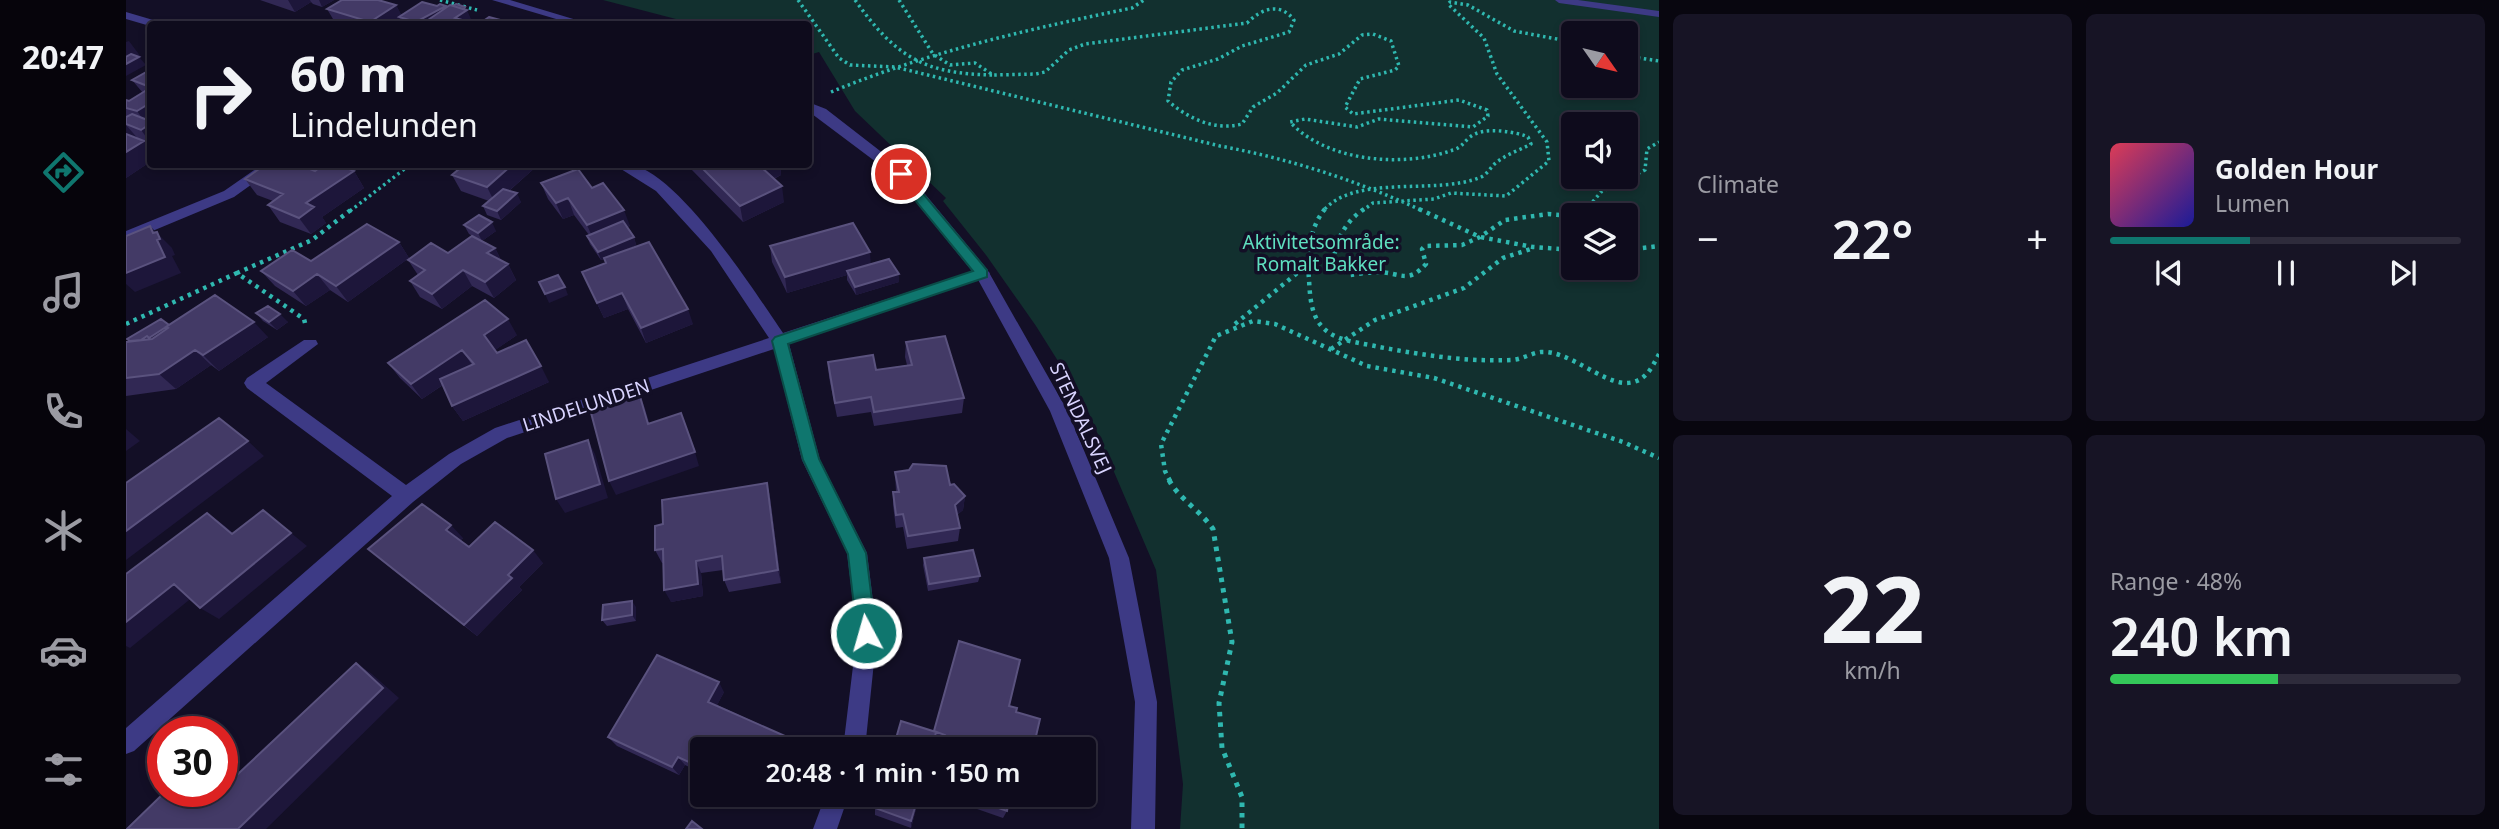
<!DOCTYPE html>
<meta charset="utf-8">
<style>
body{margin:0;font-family:"Noto Sans",sans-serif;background:#171425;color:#f1f3f6;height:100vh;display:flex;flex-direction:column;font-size:26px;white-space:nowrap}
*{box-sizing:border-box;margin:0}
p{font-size:23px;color:#9b9ba3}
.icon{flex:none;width:38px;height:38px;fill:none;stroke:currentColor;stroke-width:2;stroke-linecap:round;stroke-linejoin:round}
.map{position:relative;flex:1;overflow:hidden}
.panel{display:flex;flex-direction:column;gap:14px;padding:14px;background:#08060f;width:840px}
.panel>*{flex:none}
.guide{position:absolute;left:21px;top:21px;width:665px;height:147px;border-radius:7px;box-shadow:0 4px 10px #0003,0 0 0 2px #2e2b3b;background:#0e0b1c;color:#f1f3f6;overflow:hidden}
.needle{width:46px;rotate:124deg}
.controls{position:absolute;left:1435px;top:21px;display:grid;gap:14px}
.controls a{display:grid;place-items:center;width:77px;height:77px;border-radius:7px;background:#0e0b1c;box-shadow:0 4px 10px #0003,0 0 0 2px #2e2b3b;font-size:35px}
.speed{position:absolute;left:21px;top:716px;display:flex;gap:14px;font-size:35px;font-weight:700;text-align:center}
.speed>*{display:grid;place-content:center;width:91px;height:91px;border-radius:50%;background:#0e0b1c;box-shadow:0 4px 10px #0003,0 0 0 2px #2e2b3b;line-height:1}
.speed .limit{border:10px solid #d22;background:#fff;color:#111}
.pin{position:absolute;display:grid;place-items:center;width:60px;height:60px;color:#fff;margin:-30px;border:4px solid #fff;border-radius:50%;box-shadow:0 2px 7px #0007}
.me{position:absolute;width:77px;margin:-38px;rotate:354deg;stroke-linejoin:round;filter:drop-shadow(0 0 5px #0008)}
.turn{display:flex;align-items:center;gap:24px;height:147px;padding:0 28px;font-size:32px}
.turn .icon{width:91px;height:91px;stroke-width:2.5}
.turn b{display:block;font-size:49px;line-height:60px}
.big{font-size:52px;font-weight:600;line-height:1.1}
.panel .tile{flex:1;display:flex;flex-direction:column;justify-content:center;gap:10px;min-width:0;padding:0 24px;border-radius:10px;background:#171425}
.panel .dial{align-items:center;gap:0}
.dial b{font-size:91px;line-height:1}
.song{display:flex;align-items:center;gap:21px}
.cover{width:84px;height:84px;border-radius:10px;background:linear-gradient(135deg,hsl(350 70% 55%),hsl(240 70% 35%))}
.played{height:7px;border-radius:4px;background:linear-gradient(90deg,#0f766e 40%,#2e2b3b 40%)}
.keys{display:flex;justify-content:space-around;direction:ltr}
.heat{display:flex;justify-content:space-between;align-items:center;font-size:38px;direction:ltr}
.charge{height:10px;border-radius:5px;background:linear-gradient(90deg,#34c759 48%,#2e2b3b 0)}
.panel .tiles{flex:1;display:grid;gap:14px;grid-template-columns:repeat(2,1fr)}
.trip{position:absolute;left:564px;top:737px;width:406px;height:70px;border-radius:7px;background:#0e0b1c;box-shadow:0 4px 10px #0003,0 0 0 2px #2e2b3b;font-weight:600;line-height:70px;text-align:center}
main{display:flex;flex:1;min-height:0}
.dock{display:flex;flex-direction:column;width:126px;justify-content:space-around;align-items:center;background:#06040b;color:#9b9ba3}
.dock .icon{width:49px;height:49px}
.dock .active{color:#0f766e}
.dock b{font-size:32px;color:#f1f3f6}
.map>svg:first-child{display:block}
</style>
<main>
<nav class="dock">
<b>20:47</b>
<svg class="icon active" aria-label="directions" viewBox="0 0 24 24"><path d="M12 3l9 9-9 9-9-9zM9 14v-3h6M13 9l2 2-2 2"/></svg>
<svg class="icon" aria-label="music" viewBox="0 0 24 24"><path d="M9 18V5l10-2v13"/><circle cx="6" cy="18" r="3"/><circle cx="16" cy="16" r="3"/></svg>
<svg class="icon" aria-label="phone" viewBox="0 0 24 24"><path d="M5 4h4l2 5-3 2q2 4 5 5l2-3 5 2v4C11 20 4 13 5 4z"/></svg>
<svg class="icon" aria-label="climate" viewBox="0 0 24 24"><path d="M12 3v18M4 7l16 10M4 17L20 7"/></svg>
<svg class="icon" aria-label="car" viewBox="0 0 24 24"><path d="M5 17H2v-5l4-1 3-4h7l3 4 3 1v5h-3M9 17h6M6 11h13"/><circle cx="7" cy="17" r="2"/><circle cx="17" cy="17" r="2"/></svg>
<svg class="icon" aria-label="filters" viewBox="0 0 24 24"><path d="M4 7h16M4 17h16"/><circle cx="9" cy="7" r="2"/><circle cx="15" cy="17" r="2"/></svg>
</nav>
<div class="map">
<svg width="1533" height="829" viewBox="0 0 1533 829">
<rect width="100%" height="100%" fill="#130f26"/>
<path fill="#12302f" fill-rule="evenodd" d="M 477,0 L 1533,0 L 1533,829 L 1054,829 L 1057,784 L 1030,570 L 959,404 L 910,326 L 860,255 L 817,201 L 820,198 L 729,111 L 693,52 L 683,55 L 682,24 L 569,24 ZM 1447,33 L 1500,33 L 1500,86 L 1447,86 ZM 1447,124 L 1500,124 L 1500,177 L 1447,177 ZM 1447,215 L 1500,215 L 1500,268 L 1447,268 Z"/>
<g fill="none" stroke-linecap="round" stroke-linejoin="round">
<path stroke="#2fb8b0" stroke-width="3.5" stroke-dasharray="2.5 3.5" stroke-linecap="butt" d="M 314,0 L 351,10
M 672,0 L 713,58 L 724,65 L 769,67 L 1094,146 C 1165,159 1232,181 1297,211
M 729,0 C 769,56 797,74 867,75
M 773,0 L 807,54 L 824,65 L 849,63 L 867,75 L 910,74 L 919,72 L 943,50 L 959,44 L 1121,23 C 1136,8 1154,2 1168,20 L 1163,32 L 1116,46 L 1092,59 L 1056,70 L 1045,82 L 1042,101 C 1063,119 1089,131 1116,124 L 1127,107 L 1151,93 L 1180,65 L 1213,54 L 1236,35 L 1247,34 L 1265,41 L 1273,66 L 1269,70 L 1234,79 L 1219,107 L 1227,114 L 1333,100 L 1361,110 L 1362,116 L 1347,127 L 1253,119 L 1231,127 L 1179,119 L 1164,122 C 1201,162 1277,168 1327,150 C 1335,148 1338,142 1344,137 C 1356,127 1383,131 1397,135 L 1402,137 L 1405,144 C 1394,150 1381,154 1371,162 C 1365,166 1362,174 1355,177 C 1311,196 1229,173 1197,211
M 1500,56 L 1533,61
M 705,92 C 802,52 903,29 1006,8 L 1018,0
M 224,211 L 285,164
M 1236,211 L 1247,203 L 1308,199 L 1325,193 L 1380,196 L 1423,161 L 1421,142 L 1371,74 L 1358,38 L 1322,4 L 1324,2 L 1342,5 L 1388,31 L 1447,42
M 1459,211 L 1475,192 L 1519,170 L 1521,149 L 1533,142"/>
<path stroke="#2fb8b0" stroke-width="4.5" stroke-dasharray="3.5 5" stroke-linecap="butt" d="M 1199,209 C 1183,228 1181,256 1183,279 C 1184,298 1185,320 1202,332 C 1216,342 1237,343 1253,347 C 1297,355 1339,362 1385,360 C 1395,360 1405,353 1415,352 C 1442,350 1475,382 1499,383 C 1519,383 1525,369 1533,354
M 1238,209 C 1220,221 1208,241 1208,263 L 1224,275 C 1233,274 1244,272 1253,272 C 1275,273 1282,284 1300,264 L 1296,249 L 1299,246 L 1336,245 L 1354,237 L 1379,220 L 1422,214 L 1447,216
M 1293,209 L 1354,237 L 1407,247 L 1447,250
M 1456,215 L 1461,209
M 1500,250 L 1533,246
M 179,323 L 178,319 L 111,273 L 186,240 L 226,209
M 0,324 L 111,273
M 1109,324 L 1181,265
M 1205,349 L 1249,320 L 1338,288 L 1377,258 L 1408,248
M 1044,481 L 1039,471 L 1035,444 L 1090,336 L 1127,321 L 1149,324 L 1241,366 L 1308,378 L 1497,442 L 1533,458"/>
<path stroke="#2fb8b0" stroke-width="5" stroke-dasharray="4.5 6" stroke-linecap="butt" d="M 1043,480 C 1053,499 1075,511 1087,529 L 1106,642 L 1093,703 L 1096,748 L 1116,797 L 1116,829"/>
<path fill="#3d3a85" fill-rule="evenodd" d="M 1429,0 L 1452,0 L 1533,11 L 1533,17 L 1433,3 Z"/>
<path fill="#3d3a85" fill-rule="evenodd" d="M 0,12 L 34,22 L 36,24 L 24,26 L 0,19 Z
M 137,164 L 154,164 L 108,197 L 0,242 L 0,231 L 98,191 Z
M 487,164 C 492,164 499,164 504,164 C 554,174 628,291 657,333 L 856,268 L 864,273 L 861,277 L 663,344 L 694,460 L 741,553 L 751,633 L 739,749 L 717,749 L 731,633 L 721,553 L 676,460 L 648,349 L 381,438 L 335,464 L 287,502 L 8,751 L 0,754 L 0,728 L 266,496 L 121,388 L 118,383 L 121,378 L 178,340 L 190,340 L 192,344 L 140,383 L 280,485 L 323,454 L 369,428 L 643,338 L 585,251 L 530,191 Z
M 700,794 L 723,794 L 711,829 L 687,829 Z"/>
<path fill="#3d3a85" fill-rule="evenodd" d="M 366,0 L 384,0 L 464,24 L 447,24 Z
M 682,102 L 700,109 L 780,171 L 861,269 L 941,410 L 1003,558 L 1031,702 L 1029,829 L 1005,829 L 1009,702 L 983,558 L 924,411 L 850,276 L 770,177 L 682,111 Z"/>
</g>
<path fill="#312854" d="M 134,0 L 208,0 L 196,7 L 187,4 L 185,2 L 169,12 Z
M 270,5 L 275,15 L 311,6 L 320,6 L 321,7 L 340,10 L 347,24 L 350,24 L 276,24 L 276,23 L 273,24 L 210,24 L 201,9 Z
M 24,70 L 24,145 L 20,143 L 24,149 L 24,162 L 0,178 L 0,100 L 3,101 L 17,93 L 6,80 Z
M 563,164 L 654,164 L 655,175 L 648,179 L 658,202 L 617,222 L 564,168 Z
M 411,166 L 383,191 L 395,202 L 375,220 L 361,215 L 357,206 L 363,201 L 335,191 L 326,175 Z
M 189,171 L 228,171 L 238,188 L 196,217 L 200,223 L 185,234 L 154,222 L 142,205 L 147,201 L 131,195 L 119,179 Z
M 415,183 L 466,188 L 504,226 L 501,227 L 508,237 L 510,245 L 482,257 L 567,324 L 520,343 L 502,309 L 478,318 L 456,272 L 480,263 L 478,259 L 475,260 L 464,244 L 461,236 L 463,235 L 448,215 L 437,219 L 422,199 Z
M 338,225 L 370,231 L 356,241 L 369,248 L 375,260 L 382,264 L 390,280 L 368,298 L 346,286 L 316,309 L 294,297 L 284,281 L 292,275 L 282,260 L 322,253 L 352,239 L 343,234 Z
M 273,242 L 283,258 L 222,302 L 204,290 L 180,306 L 149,286 L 135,271 L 185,261 Z
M 644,246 L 745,264 L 773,274 L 773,282 L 730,295 L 721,280 L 721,275 L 661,293 L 646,262 Z
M 130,313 L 162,322 L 151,330 L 137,321 Z
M 43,325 L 142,337 L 93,371 L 85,365 L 50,389 L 0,396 L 0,342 L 4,342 Z
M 391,335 L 369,350 L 371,353 L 423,382 L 337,421 L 326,406 L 317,385 L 296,399 L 274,378 L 262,363 Z
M 780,342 L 838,398 L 836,413 L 748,426 L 745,412 L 711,417 L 703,377 L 702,362 L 750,370 L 781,365 L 779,357 Z
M 769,472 L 824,485 L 839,496 L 837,510 L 831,515 L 834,528 L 832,541 L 781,549 L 777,527 L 770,528 L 767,505 L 767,492 L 770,492 Z
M 641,483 L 644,497 L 655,583 L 603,592 L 598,580 L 597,570 L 575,573 L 577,596 L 545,602 L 537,563 L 536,563 L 529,550 L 537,524 Z
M 337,538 L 334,541 L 343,547 L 417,563 L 393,587 L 396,590 L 351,636 L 256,561 L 242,549 Z
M 798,558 L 854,576 L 852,582 L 802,591 L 797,565 Z
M 510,607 L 510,621 L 481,626 L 476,620 Z
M 598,692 L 591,705 L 668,740 L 671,748 L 576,749 L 576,773 L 559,765 L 553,775 L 491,746 L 482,737 Z
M 883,706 L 817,743 L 809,741 L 807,749 L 767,749 L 808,731 Z
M 622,794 L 649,794 L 644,805 Z
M 794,794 L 785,828 L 749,815 L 749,808 Z
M 808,794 L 884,794 L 881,811 L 877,818 Z"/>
<path fill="#1d163a" d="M 162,0 L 184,0 L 185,2 L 169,12 Z
M 193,0 L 208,0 L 196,7 Z
M 270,5 L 277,18 L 273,17 L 276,23 L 273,24 L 245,24 L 244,22 Z
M 320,6 L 323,14 L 299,22 L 300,24 L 291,24 L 290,22 Z
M 339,7 L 340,11 L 341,10 L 347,24 L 329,18 Z
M 3,41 L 15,57 L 14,58 L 20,65 L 0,76 L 0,42 Z
M 24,103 L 24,124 L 19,122 L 11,111 Z
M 24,124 L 24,142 L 15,130 Z
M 0,125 L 14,141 L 0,145 Z
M 18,141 L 24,149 L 24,162 L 0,178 L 0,152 Z
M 387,164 L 410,164 L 411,166 L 369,203 L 361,187 Z
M 641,164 L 654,164 L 655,175 L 638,183 L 635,167 Z
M 228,171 L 238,188 L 196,217 L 200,223 L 185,234 L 173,218 L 180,203 Z
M 656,186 L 658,202 L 617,222 L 614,206 Z
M 391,193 L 395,202 L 375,220 L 371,211 Z
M 442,198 L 448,215 L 437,219 L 430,203 Z
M 498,210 L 504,226 L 468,241 L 461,225 Z
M 366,222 L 370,231 L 356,241 L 352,233 Z
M 24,226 L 46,248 L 49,255 L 46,256 L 55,273 L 9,292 L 0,284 L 0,273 L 27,233 Z
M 508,237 L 510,245 L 475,260 L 472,252 Z
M 273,242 L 283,258 L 222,302 L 210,286 Z
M 369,248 L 377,264 L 361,253 Z
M 744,252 L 745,268 L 721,271 L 721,275 L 661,293 L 659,277 Z
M 382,264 L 390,280 L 368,298 L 359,282 Z
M 337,270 L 346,286 L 316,309 L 306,294 Z
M 191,274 L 204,290 L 180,306 L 167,291 Z
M 773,274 L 773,282 L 730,295 L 729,287 Z
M 439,287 L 442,295 L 423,303 L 419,294 Z
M 496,293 L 502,309 L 478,318 L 471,303 Z
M 562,309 L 567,324 L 520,343 L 515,328 Z
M 154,314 L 162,322 L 151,330 L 143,322 Z
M 382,319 L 391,335 L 368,351 L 358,335 Z
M 128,322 L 142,337 L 93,371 L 77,355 Z
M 41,327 L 49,335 L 32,346 L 23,338 Z
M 69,350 L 85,365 L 50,389 L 33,374 Z
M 336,350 L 346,365 L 296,399 L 285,384 Z
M 415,366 L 423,382 L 337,421 L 326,406 Z
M 513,393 L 519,408 L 528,439 L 522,424 Z
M 0,429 L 14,441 L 0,451 Z
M 462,440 L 469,454 L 482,498 L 439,513 L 430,499 Z
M 122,441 L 138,456 L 0,560 L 0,531 Z
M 569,452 L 573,466 L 490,495 L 483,481 Z
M 641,483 L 644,497 L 655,583 L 652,570 Z
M 839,496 L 837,510 L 827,518 L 829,505 Z
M 137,510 L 181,546 L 93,619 L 74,608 Z
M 81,513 L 99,526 L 123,547 L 106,534 Z
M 325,525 L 337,538 L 332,543 L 320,530 Z
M 407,550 L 417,563 L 393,587 L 396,590 L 351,636 L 338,625 L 382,575 Z
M 570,561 L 575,573 L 577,596 L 545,602 L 538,590 Z
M 48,584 L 68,596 L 4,648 L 0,646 L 0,622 Z
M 506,601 L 510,607 L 510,621 L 506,615 Z
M 230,663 L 246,674 L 273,698 L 140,829 L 112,829 Z
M 593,682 L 598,692 L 588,711 L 582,702 Z
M 668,740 L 671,748 L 663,749 Z
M 552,757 L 559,765 L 553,775 L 546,767 Z
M 81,791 L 96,791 L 87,797 Z
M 642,794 L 649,794 L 644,805 L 640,798 Z
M 793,794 L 794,794 L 785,828 L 785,821 Z"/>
<path fill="#433a66" stroke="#5a527e" stroke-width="2" d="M 216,0 L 252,0 L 270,5 L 244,22 L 201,9 Z
M 296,2 L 311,6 L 314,4 L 320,6 L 290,22 L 273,17 Z
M 330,4 L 339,7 L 337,9 L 327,6 Z
M 324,5 L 341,10 L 329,18 L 350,24 L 307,24 L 299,22 Z
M 363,17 L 382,22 L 378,24 L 353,24 Z
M 5,54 L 13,57 L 0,64 L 0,57 Z
M 24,70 L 24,87 L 6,80 Z
M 24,88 L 24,103 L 11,111 L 0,108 L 0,100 L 3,101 Z
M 6,114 L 24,121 L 24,124 L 15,130 L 0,124 L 0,117 Z
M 0,134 L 18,141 L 0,152 Z
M 140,164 L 172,164 L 189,171 L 198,164 L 211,164 L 228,171 L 180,203 L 188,207 L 173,218 L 142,205 L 157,194 L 119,179 Z
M 339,164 L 387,164 L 361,187 L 326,175 Z
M 572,164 L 641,164 L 635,167 L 656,186 L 614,206 Z
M 452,169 L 466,188 L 477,183 L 498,210 L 461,225 L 442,198 L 430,203 L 415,183 Z
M 377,189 L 391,193 L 371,211 L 357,206 Z
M 353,215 L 366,222 L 352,233 L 338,225 Z
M 497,221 L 508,237 L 472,252 L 461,236 Z
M 727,223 L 744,252 L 659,277 L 644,246 Z
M 241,224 L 273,242 L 210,286 L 191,274 L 167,291 L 135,271 L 166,250 L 185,261 Z
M 24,226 L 27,233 L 31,232 L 34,239 L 31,240 L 39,257 L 0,273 L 0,236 Z
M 346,236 L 369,248 L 361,253 L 382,264 L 359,282 L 337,270 L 306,294 L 284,281 L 299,270 L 282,260 L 305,243 L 322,253 Z
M 523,242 L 562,309 L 515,328 L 496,293 L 471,303 L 456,272 L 480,263 L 478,258 Z
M 763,259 L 773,274 L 729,287 L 721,271 Z
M 432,275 L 439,287 L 419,294 L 413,282 Z
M 89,295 L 128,322 L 77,355 L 69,350 L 33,374 L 0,378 L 0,342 L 26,339 L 42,328 L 40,327 Z
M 359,300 L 382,319 L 358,335 L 371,353 L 400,340 L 415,366 L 326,406 L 314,379 L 348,364 L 336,350 L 285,384 L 262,363 Z
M 142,306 L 154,314 L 143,322 L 130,313 Z
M 35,319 L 43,325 L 23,338 L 21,336 L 15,340 L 4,341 L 1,339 Z
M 819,336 L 838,398 L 748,412 L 745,397 L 709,403 L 702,362 L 747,355 L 750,370 L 786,365 L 780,342 Z
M 513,393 L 522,424 L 555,413 L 569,452 L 483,481 L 464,409 Z
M 93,418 L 122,441 L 0,531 L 0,483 Z
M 462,440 L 474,484 L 430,499 L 419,454 Z
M 787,464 L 820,466 L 824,485 L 828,484 L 839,496 L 829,505 L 834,528 L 782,536 L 777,514 L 770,515 L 767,492 L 773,492 L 769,472 L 783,470 Z
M 641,483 L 652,570 L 598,580 L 596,556 L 570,561 L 572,584 L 538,590 L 537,549 L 529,550 L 529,526 L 537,524 L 536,500 Z
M 296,504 L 325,525 L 320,530 L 343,547 L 369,522 L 407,550 L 382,575 L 386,578 L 338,625 L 242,549 Z
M 137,510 L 165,533 L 74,608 L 48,584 L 0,622 L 0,574 L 81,513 L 106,534 Z
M 847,550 L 854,576 L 803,584 L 798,558 Z
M 506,601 L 506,615 L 476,620 L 477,605 Z
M 833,641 L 894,660 L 883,706 L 891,708 L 890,712 L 914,719 L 907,749 L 815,749 L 819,735 L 808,731 Z
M 531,655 L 593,682 L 582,702 L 668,740 L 663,749 L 576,749 L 576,768 L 552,757 L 546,767 L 482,737 Z
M 230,663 L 257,688 L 112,829 L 1,829 L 40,791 L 81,791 L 87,797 L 94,791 L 96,791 L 96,789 Z
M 775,721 L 810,732 L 806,749 L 767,749 Z
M 753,794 L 793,794 L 785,821 L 749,808 Z
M 832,794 L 884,794 L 881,811 Z
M 566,821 L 576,829 L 560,829 Z"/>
<path fill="#0f766e" stroke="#0a4d48" stroke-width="2" d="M 775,170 L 779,172 L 861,270 L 861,277 L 662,344 L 693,459 L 740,553 L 750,633 L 747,640 L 740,642 L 734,640 L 731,633 L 722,554 L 677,460 L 646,341 L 649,337 L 847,271 L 770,177 L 768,174 Z"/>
<g text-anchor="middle" stroke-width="7" stroke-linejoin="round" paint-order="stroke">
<g font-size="19" fill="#5fe0c0" stroke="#130f26">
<text x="1195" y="249">Aktivitetsområde:<tspan x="1195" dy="22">Romalt Bakker</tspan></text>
</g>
<g font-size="19" fill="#d9d4ff" stroke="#130f26">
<text transform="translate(460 405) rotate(-18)" y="7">LINDELUNDEN</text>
<text transform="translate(955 418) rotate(65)" y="7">STENDALSVEJ</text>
</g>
</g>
</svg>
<div class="controls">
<a><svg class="needle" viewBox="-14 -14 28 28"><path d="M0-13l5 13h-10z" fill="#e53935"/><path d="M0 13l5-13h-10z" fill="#9b9ba3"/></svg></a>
<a><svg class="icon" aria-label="sound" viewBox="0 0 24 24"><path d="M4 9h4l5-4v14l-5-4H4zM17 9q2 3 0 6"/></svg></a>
<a><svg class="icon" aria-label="layers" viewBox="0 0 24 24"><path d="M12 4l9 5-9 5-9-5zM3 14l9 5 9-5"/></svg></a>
</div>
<div class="speed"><div class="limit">30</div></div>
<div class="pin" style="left:775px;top:174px;background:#d93025"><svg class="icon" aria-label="arrive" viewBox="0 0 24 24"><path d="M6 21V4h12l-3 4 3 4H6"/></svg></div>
<svg class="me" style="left:740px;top:633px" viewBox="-20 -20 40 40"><circle r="17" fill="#0f766e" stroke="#fff" stroke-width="3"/><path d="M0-11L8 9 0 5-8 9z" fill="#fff"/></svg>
<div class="trip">20:48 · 1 min · 150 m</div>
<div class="guide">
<div class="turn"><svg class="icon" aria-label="right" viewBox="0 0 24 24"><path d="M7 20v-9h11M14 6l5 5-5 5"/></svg><div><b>60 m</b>Lindelunden</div></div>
</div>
</div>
<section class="panel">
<div class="tiles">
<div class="tile"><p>Climate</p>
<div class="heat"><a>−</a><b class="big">22°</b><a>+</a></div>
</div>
<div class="tile">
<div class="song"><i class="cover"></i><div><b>Golden Hour</b><p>Lumen</p></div></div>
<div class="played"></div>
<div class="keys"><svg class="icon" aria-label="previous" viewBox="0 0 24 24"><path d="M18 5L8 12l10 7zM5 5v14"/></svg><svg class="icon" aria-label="pause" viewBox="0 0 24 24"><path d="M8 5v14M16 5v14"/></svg><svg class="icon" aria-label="next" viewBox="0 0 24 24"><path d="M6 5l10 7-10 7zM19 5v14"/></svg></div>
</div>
<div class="tile dial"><b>22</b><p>km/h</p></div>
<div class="tile"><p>Range · 48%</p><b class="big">240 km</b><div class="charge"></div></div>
</div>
</section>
</main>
